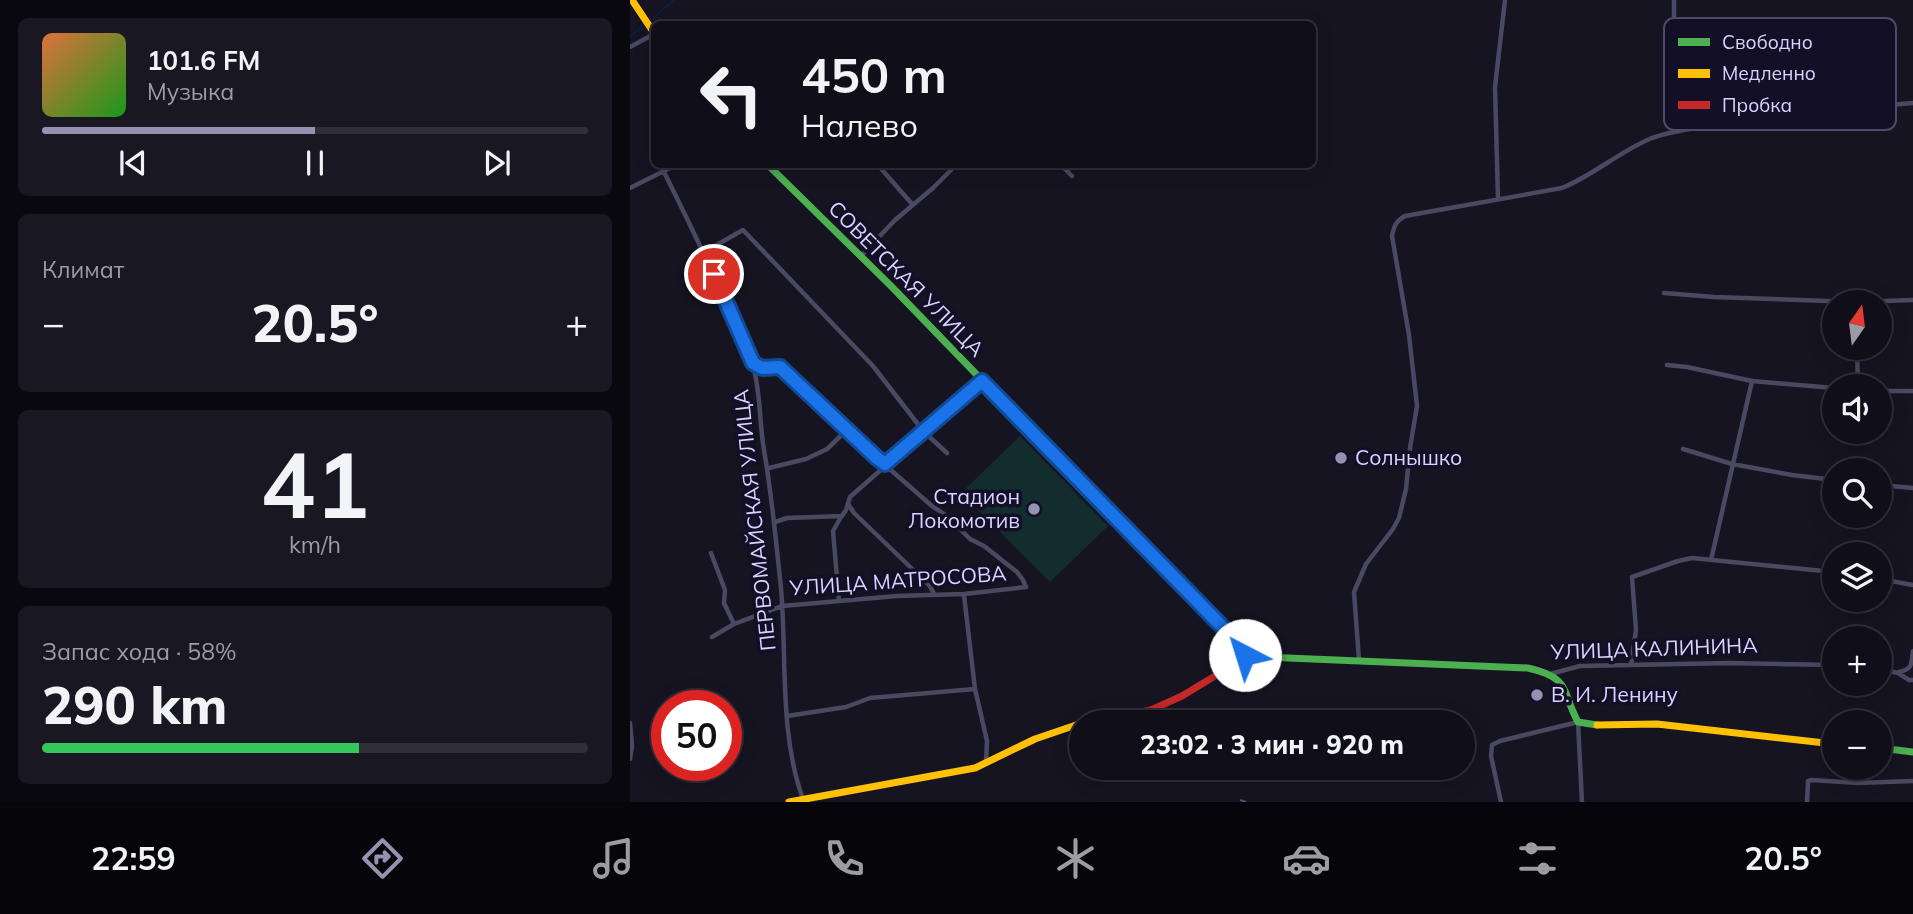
<!DOCTYPE html>
<html lang="ru">
<meta charset="utf-8">
<style>
body{margin:0;font-family:Mulish,sans-serif;background:#191822;color:#f1f3f6;height:100vh;display:flex;flex-direction:column;font-size:26px;white-space:nowrap}
*{box-sizing:border-box;margin:0}
p{font-size:23px;color:#9c9ca2}
.icon{flex:none;width:38px;height:38px;fill:none;stroke:currentColor;stroke-width:2;stroke-linecap:round;stroke-linejoin:round}
.map{position:relative;flex:1;overflow:hidden}
.side{display:flex;flex-direction:column;gap:18px;padding:18px;background:#09080e;width:630px}
.side>*{flex:none}
.hud{position:absolute;left:21px;top:21px;width:665px;height:147px;border-radius:10px;box-shadow:0 4px 18px #0003,0 0 0 2px #302f38;background:#100f19;color:#f1f3f6;overflow:hidden}
.needle{width:46px;rotate:14deg}
.controls{position:absolute;left:1192px;top:290px;display:grid;gap:14px}
.controls a{display:grid;place-items:center;width:70px;height:70px;border-radius:50%;background:#100f19;box-shadow:0 4px 18px #0003,0 0 0 2px #302f38;font-size:35px}
.speed{position:absolute;left:21px;top:690px;display:flex;gap:14px;font-size:35px;font-weight:700;text-align:center}
.speed>*{display:grid;place-content:center;width:91px;height:91px;border-radius:50%;background:#100f19;box-shadow:0 4px 18px #0003,0 0 0 2px #302f38;line-height:1}
.speed .limit{border:10px solid #d22;background:#fff;color:#111}
.pin{position:absolute;display:grid;place-items:center;width:60px;height:60px;color:#fff;margin:-30px;border:4px solid #fff;border-radius:50%;box-shadow:0 2px 7px #0007}
.me{position:absolute;width:77px;margin:-38px;rotate:320deg;stroke-linejoin:round;filter:drop-shadow(0 0 5px #0008)}
.turn{display:flex;align-items:center;gap:24px;height:147px;padding:0 35px;font-size:32px}
.turn .icon{width:91px;height:91px;stroke-width:2.5}
.turn b{display:block;font-size:49px;line-height:60px}
.big{font-size:52px;font-weight:800;line-height:1.1}
.side .tile{flex:1;display:flex;flex-direction:column;justify-content:center;gap:10px;min-width:0;padding:0 24px;border-radius:10px;background:#191822}
.side .dial{align-items:center;gap:0}
.dial b{font-size:91px;line-height:1}
.song{display:flex;align-items:center;gap:21px}
.cover{width:84px;height:84px;border-radius:10px;background:linear-gradient(135deg,hsl(20 70% 55%),hsl(120 70% 35%))}
.played{height:7px;border-radius:4px;background:linear-gradient(90deg,#9591b1 50%,#302f38 50%)}
.keys{display:flex;justify-content:space-around;direction:ltr}
.heat{display:flex;justify-content:space-between;align-items:center;font-size:38px;direction:ltr}
.charge{height:10px;border-radius:5px;background:linear-gradient(90deg,#34c759 58%,#302f38 0)}
.trip{position:absolute;left:439px;top:710px;width:406px;height:70px;border-radius:35px;background:#100f19;box-shadow:0 4px 18px #0003,0 0 0 2px #302f38;font-weight:800;line-height:70px;text-align:center}
.dock{display:flex;height:112px;justify-content:space-around;align-items:center;background:#06060a;color:#9c9ca2}
.dock .icon{width:49px;height:49px}
.dock .current{color:#9591b1}
.dock b{font-size:32px;color:#f1f3f6}
main{display:flex;flex:1;min-height:0}
.map>svg:first-child{display:block}
</style>
<main>
<section class="side">
<div class="tile">
<div class="song"><i class="cover"></i><div><b>101.6 FM</b><p>Музыка</p></div></div>
<div class="played"></div>
<div class="keys"><svg class="icon" aria-label="previous" viewBox="0 0 24 24"><path d="M18 5L8 12l10 7zM5 5v14"/></svg><svg class="icon" aria-label="pause" viewBox="0 0 24 24"><path d="M8 5v14M16 5v14"/></svg><svg class="icon" aria-label="next" viewBox="0 0 24 24"><path d="M6 5l10 7-10 7zM19 5v14"/></svg></div>
</div>
<div class="tile"><p>Климат</p>
<div class="heat"><a>−</a><b class="big">20.5°</b><a>+</a></div>
</div>
<div class="tile dial"><b>41</b><p>km/h</p></div>
<div class="tile"><p>Запас хода · 58%</p><b class="big">290 km</b><div class="charge"></div></div>
</section>
<div class="map">
<svg width="1283" height="802" viewBox="0 0 1283 802">
<rect width="100%" height="100%" fill="#161421"/>
<path fill="#132c2d" d="M 390,436 L 478,526 L 420,582 L 331,493 Z"/>
<g fill="none" stroke-linecap="round" stroke-linejoin="round">
<path stroke="#0b1e41" stroke-width="2" d="M 21,20 L 44,0
M 0,37 L 16,23"/>
<path stroke="#4a4962" stroke-width="4.5" d="M 1044,0 L 1044,46 L 1058,129
M 0,47 L 24,34
M 247,164 L 282,204
M 430,164 L 442,176
M 437,171 L 443,164
M 34,172 C 58,220 81,267 102,317 C 109,333 119,349 123,366 C 131,393 129,422 134,450 C 142,496 146,542 151,588 C 157,656 149,734 173,799
M 0,188 L 48,164
M 868,199 L 865,87 L 875,0
M 74,252 L 113,230 L 243,366 L 294,432 L 317,453
M 231,256 L 265,220 L 303,188 L 327,164
M 1034,293 L 1084,297 L 1227,302 L 1283,300
M 1227,348 L 1228,387
M 1037,365 L 1057,367 L 1122,381 L 1204,388
M 1250,391 L 1283,391
M 1053,449 L 1102,464 L 1162,475 L 1204,480
M 139,468 L 176,459 L 197,449 L 217,430
M 1250,485 L 1283,488
M 218,504 L 224,513 L 300,586 L 304,594
M 145,522 L 157,518 L 212,516 L 216,510 L 220,497 L 352,381
M 81,553 L 95,590 L 94,603 L 104,624
M 1081,560 L 1122,381
M 1250,579 L 1283,585
M 334,595 L 345,689 L 357,741 L 356,762
M 209,601 L 203,531 L 211,517
M 82,637 L 104,624 L 152,606 L 267,596 L 334,594 L 396,587 L 393,580 L 387,572 L 354,546 L 340,539 L 317,516 L 302,506 L 247,458 L 150,367 L 132,368 L 123,363
M 729,660 L 724,592 L 736,564 L 763,529 L 769,518 L 776,489 L 780,448 L 787,406 L 779,335 L 762,236 C 764,226 766,221 775,216 L 932,188 C 964,175 990,151 1022,138 C 1045,130 1071,127 1096,123 C 1158,114 1220,109 1283,103
M 1001,665 L 1006,630 L 1002,577 L 1048,561 L 1062,558 L 1204,572
M 1250,669 L 1268,673 L 1279,680 L 1283,680
M 1269,672 C 1283,669 1281,664 1283,651
M 920,674 L 950,666 L 1099,663 L 1204,665
M 157,716 L 216,707 L 240,698 L 345,689
M 0,723 L 2,746 L 0,759
M 871,802 L 861,756 L 862,745 L 870,741 L 948,722 L 952,802
M 1177,802 L 1178,781 L 1182,780 L 1228,783 L 1283,781"/>
<path stroke="#4caf50" stroke-width="7" d="M 137,164 L 261,286 L 521,555
M599 653a8 8 0 1 1 16 0a8 8 0 1 1-16 0Z
M 611,660 L 635,657 L 898,668 C 942,678 931,691 948,722 L 967,725
M 1250,748 L 1283,752"/>
<path stroke="#ffc107" stroke-width="7" d="M 2,0 L 24,33
M 521,555 L 608,645
M 967,725 L 1027,724 L 1204,744
M 159,802 L 345,768 L 405,739 L 452,723"/>
<path stroke="#c62828" stroke-width="7" d="M 453,723 L 521,710 L 552,696 L 608,662"/>
<path stroke="#43596b" stroke-width="2" stroke-dasharray="10 9" stroke-linecap="butt" d="M 610,800 L 616,802"/>
</g>
<g fill="none" stroke-linecap="round" stroke-linejoin="round">
<defs>
<path id="route" d="M 84,274 L 123,363 L 132,368 L 150,367 L 247,458 L 255,464 L 352,381 L 614,649 L 615,655"/>
</defs>
<use href="#route" stroke="#114b97" stroke-width="18"/>
<use href="#route" stroke="#1a73e8" stroke-width="12"/>
</g>
<g fill="#9591b1" stroke="#130f26" stroke-width="2.5">
<circle cx="711" cy="458" r="7"/>
<circle cx="404" cy="509" r="7"/>
<circle cx="907" cy="695" r="7"/>
</g>
<g text-anchor="middle" stroke-width="7" stroke-linejoin="round" paint-order="stroke">
<g font-size="21" fill="#d9d4ff" stroke="#130f26">
<text transform="translate(276 279) rotate(45)" y="7">СОВЕТСКАЯ УЛИЦА</text>
<text transform="translate(125 520) rotate(-96)" y="7">ПЕРВОМАЙСКАЯ УЛИЦА</text>
<text transform="translate(268 581) rotate(-4)" y="7">УЛИЦА МАТРОСОВА</text>
<text transform="translate(1024 649) rotate(-2)" y="7">УЛИЦА КАЛИНИНА</text>
</g>
<g font-size="21" fill="#d9d4ff" stroke="#130f26" text-anchor="start">
<text x="725" y="465">Солнышко</text>
<text x="390" y="504" text-anchor="end">Стадион<tspan x="390" dy="24">Локомотив</tspan></text>
<text x="921" y="702">В. И. Ленину</text>
</g>
</g>
<rect x="1034" y="18" width="232" height="112" rx="10" fill="#130f26" stroke="#4e4a67" stroke-width="2"/>
<rect x="1048" y="38" width="32" height="8" fill="#4caf50"/>
<rect x="1048" y="69" width="32" height="9" fill="#ffc107"/>
<rect x="1048" y="101" width="32" height="8" fill="#c62828"/>
<g font-size="19" fill="#d9d4ff">
<text x="1092" y="49">Свободно</text>
<text x="1092" y="80">Медленно</text>
<text x="1092" y="112">Пробка</text>
</g>
</svg>
<div class="controls">
<a><svg class="needle" viewBox="-14 -14 28 28"><path d="M0-13l5 13h-10z" fill="#e53935"/><path d="M0 13l5-13h-10z" fill="#9c9ca2"/></svg></a>
<a><svg class="icon" aria-label="sound" viewBox="0 0 24 24"><path d="M4 9h4l5-4v14l-5-4H4zM17 9q2 3 0 6"/></svg></a>
<a><svg class="icon" aria-label="search" viewBox="0 0 24 24"><circle cx="10" cy="10" r="6"/><path d="M15 15l6 6"/></svg></a>
<a><svg class="icon" aria-label="layers" viewBox="0 0 24 24"><path d="M12 4l9 5-9 5-9-5zM3 14l9 5 9-5"/></svg></a>
<a>+</a>
<a>−</a>
</div>
<div class="speed"><div class="limit">50</div></div>
<div class="pin" style="left:84px;top:274px;background:#d93025"><svg class="icon" aria-label="arrive" viewBox="0 0 24 24"><path d="M6 21V4h12l-3 4 3 4H6"/></svg></div>
<svg class="me" style="left:615px;top:655px" viewBox="-20 -20 40 40"><circle r="19" fill="#fff"/><path d="M0-13L10 11 0 6-10 11z" fill="#1a73e8"/></svg>
<div class="trip">23:02 · 3 мин · 920 m</div>
<div class="hud">
<div class="turn"><svg class="icon" aria-label="left" viewBox="0 0 24 24"><path d="M17 20v-9H6M10 6l-5 5 5 5"/></svg><div><b>450 m</b>Налево</div></div>
</div>
</div>
</main>
<nav class="dock">
<b>22:59</b>
<svg class="icon current" aria-label="directions" viewBox="0 0 24 24"><path d="M12 3l9 9-9 9-9-9zM9 14v-3h6M13 9l2 2-2 2"/></svg>
<svg class="icon" aria-label="music" viewBox="0 0 24 24"><path d="M9 18V5l10-2v13"/><circle cx="6" cy="18" r="3"/><circle cx="16" cy="16" r="3"/></svg>
<svg class="icon" aria-label="phone" viewBox="0 0 24 24"><path d="M5 4h4l2 5-3 2q2 4 5 5l2-3 5 2v4C11 20 4 13 5 4z"/></svg>
<svg class="icon" aria-label="climate" viewBox="0 0 24 24"><path d="M12 3v18M4 7l16 10M4 17L20 7"/></svg>
<svg class="icon" aria-label="car" viewBox="0 0 24 24"><path d="M5 17H2v-5l4-1 3-4h7l3 4 3 1v5h-3M9 17h6M6 11h13"/><circle cx="7" cy="17" r="2"/><circle cx="17" cy="17" r="2"/></svg>
<svg class="icon" aria-label="filters" viewBox="0 0 24 24"><path d="M4 7h16M4 17h16"/><circle cx="9" cy="7" r="2"/><circle cx="15" cy="17" r="2"/></svg>
<b>20.5°</b>
</nav>
